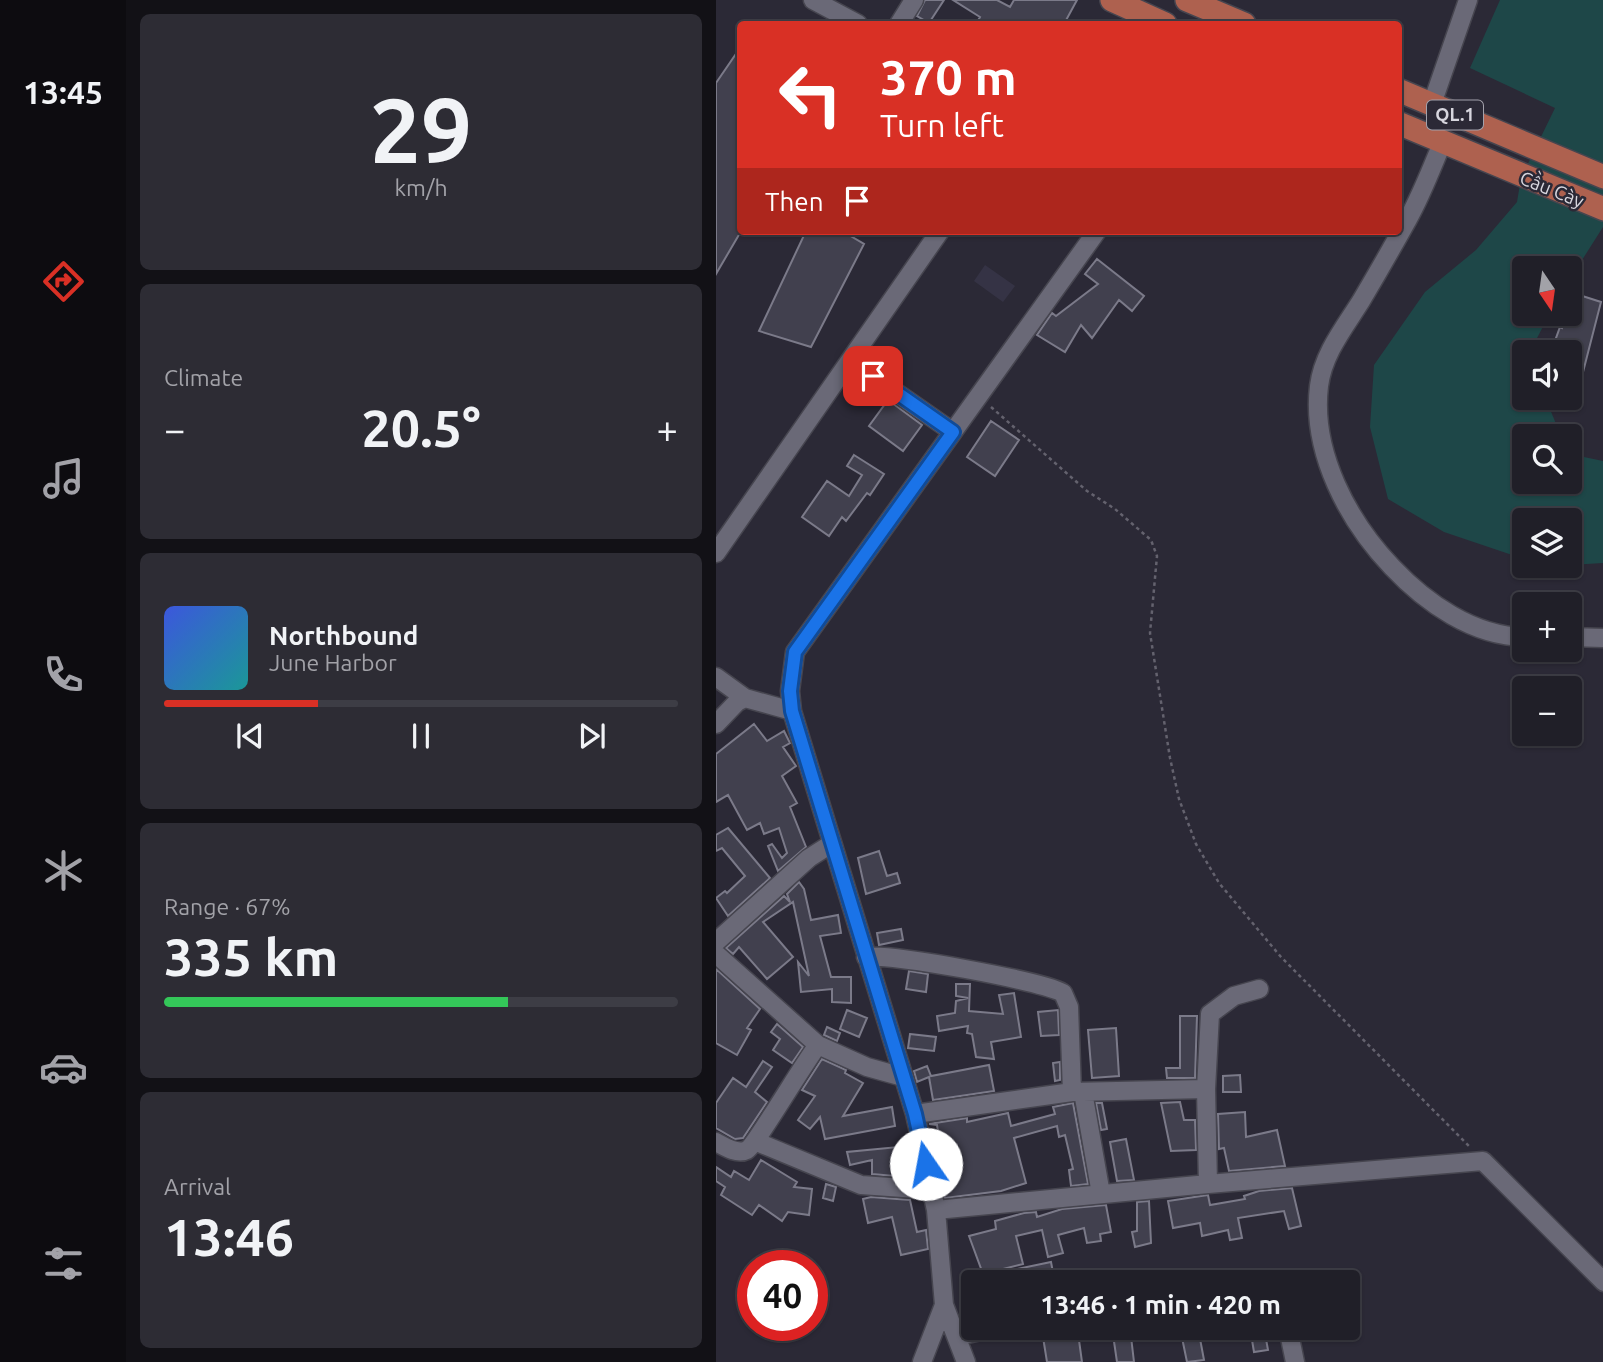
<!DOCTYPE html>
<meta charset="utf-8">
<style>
body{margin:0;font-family:Ubuntu,sans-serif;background:#2d2c34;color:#f1f3f6;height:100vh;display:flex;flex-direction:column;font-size:26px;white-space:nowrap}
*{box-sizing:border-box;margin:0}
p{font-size:23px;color:#a2a2a8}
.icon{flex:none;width:38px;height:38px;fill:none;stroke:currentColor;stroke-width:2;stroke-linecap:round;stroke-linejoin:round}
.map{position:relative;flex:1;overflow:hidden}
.side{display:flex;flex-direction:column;gap:14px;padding:14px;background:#121116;width:590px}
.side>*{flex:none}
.hud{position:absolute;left:21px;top:21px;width:665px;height:214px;border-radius:7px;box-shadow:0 2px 5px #0004,0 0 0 2px #3d3d45;background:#d93025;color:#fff;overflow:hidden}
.needle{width:46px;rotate:167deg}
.fabs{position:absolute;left:796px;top:256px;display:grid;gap:14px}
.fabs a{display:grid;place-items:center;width:70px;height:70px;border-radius:7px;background:#201f28;box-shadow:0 2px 5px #0004,0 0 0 2px #3d3d45;font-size:35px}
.speed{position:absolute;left:21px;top:1250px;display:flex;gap:14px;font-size:35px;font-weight:700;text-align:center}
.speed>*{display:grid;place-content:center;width:91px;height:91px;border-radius:50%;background:#201f28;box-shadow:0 2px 5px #0004,0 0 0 2px #3d3d45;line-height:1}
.speed .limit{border:10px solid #d22;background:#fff;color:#111}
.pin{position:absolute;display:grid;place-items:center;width:60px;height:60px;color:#fff;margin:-30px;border-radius:14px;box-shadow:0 4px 10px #0006}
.me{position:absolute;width:77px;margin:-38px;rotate:348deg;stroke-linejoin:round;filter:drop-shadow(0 0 5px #0008)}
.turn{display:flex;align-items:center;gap:24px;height:147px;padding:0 28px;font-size:32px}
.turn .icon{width:91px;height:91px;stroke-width:2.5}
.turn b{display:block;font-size:49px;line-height:60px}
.then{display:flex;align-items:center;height:66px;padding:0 28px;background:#0003;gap:14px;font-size:26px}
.big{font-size:52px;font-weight:600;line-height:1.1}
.side .tile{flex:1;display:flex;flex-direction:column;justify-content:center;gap:10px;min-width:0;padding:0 24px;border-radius:10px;background:#2d2c34}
.side .dial{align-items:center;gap:0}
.dial b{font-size:91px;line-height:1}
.song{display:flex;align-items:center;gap:21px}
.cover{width:84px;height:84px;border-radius:10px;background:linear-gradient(135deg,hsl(230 70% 55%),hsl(180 70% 35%))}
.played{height:7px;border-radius:4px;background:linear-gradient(90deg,#d93025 30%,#3d3d45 30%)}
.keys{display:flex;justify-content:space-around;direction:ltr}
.heat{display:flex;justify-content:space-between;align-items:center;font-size:38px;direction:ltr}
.charge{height:10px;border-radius:5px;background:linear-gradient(90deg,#34c759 67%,#3d3d45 0)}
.trip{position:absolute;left:245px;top:1270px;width:399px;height:70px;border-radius:7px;background:#201f28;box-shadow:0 2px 5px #0004,0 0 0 2px #3d3d45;font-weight:600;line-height:70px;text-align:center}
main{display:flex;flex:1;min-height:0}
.tab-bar{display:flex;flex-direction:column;width:126px;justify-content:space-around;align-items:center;background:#0d0c10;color:#a2a2a8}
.tab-bar .icon{width:49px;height:49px}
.tab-bar .current{color:#d93025}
.tab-bar b{font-size:32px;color:#f1f3f6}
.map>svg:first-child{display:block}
</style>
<main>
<nav class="tab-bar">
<b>13:45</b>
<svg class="icon current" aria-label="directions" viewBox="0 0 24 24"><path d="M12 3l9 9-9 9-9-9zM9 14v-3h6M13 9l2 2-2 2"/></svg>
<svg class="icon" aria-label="music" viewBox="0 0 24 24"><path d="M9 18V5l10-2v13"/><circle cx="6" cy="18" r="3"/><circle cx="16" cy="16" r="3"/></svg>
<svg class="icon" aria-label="phone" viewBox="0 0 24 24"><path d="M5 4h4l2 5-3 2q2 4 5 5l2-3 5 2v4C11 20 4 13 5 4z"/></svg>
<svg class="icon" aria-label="climate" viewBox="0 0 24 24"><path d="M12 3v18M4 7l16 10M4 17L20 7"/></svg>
<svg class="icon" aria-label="car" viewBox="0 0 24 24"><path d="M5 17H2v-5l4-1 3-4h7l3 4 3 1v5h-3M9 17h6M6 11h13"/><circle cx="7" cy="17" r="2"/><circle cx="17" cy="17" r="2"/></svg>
<svg class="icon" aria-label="filters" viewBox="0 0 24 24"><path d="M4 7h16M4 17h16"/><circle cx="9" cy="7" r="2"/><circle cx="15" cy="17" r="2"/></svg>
</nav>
<section class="side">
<div class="tile dial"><b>29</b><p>km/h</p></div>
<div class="tile"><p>Climate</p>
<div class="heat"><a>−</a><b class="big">20.5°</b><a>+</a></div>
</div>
<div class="tile">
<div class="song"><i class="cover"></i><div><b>Northbound</b><p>June Harbor</p></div></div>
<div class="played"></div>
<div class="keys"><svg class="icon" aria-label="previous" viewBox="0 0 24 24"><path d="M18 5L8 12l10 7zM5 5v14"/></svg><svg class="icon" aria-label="pause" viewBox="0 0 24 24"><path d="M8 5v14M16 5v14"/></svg><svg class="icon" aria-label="next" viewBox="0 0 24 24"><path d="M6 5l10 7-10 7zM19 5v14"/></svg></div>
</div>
<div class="tile"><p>Range · 67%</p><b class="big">335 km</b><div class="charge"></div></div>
<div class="tile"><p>Arrival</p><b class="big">13:46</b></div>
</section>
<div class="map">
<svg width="888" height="1362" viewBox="0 0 888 1362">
<rect width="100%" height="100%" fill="#2b2936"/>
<path fill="#353345" d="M 269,265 L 299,286 L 287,302 L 258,281 Z"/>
<path fill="#1e4748" d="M 784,0 L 887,0 L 887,227 L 854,279 L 854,268 L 808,268 L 808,313 L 834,313 L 819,342 L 818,352 L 808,352 L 808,397 L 829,397 L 845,436 L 808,436 L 808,481 L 854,481 L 854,445 L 868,457 L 887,461 L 887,563 L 854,565 L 854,520 L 808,520 L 808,559 L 728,532 L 672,499 L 654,427 L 658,365 L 709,292 L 760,250 L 801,202 L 805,178 L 839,108 L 754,68 Z"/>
<path fill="#41404e" stroke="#7b7a89" stroke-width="2" d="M 209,0 L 228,0 L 213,23 L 201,16 Z
M 237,0 L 281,0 L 294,7 L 298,0 L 361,0 L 348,24 L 260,24 L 264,17 Z
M 24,48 L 24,233 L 0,274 L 0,83 Z
M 90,231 L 126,231 L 148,244 L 95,347 L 43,331 Z
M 381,259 L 428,296 L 416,311 L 403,300 L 376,338 L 365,325 L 349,352 L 321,335 L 336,313 L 340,316 L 382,284 L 369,274 Z
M 857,293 L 885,302 L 866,376 L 854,372 L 854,352 L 835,352 L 844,327 L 846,328 L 851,313 L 854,313 Z
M 172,400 L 206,425 L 187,451 L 153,426 Z
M 275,421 L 303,440 L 279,476 L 251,457 Z
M 138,455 L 168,474 L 154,495 L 151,493 L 130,521 L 126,517 L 113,536 L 86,517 L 111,481 L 133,496 L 146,475 L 131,466 Z
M 38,724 L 51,741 L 68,731 L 74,743 L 67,747 L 80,766 L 66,776 L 81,803 L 74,807 L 90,847 L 62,871 L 52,846 L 56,844 L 66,858 L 71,853 L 63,828 L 48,834 L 44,823 L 31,830 L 12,795 L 0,802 L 0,754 Z
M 12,828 L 54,878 L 12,916 L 0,898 L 9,891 L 11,893 L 29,876 L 6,848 L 0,851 L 0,835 Z
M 163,851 L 171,876 L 181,873 L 184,883 L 150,894 L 142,858 Z
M 83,882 L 88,889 L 95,920 L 122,915 L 125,933 L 104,936 L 115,977 L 135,977 L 135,1003 L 116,1002 L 116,989 L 85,992 L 82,962 L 93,976 L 77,902 L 47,922 L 77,957 L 51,979 L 23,947 L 17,954 L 10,948 L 68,896 L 74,902 L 71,894 Z
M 185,929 L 187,940 L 163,945 L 161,933 Z
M 0,969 L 44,1009 L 31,1028 L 35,1030 L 21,1055 L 0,1043 Z
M 193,971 L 212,974 L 210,992 L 190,989 Z
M 240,984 L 254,984 L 253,1011 L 287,1014 L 283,995 L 298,993 L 305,1037 L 275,1042 L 278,1059 L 260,1057 L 256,1034 L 251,1033 L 252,1026 L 223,1031 L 221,1016 L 239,1013 L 240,1001 L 252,998 L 240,996 Z
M 131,1010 L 151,1018 L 143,1037 L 124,1029 Z
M 342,1010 L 343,1035 L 325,1036 L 322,1012 Z
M 464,1016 L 481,1016 L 479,1078 L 451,1078 L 450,1068 L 464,1068 Z
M 61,1024 L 87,1047 L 76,1063 L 57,1050 L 64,1039 L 55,1032 Z
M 111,1027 L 124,1033 L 121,1041 L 108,1035 Z
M 400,1028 L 403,1076 L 376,1078 L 372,1030 Z
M 194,1034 L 220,1037 L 218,1051 L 192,1048 Z
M 106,1059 L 130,1070 L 129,1073 L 147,1083 L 127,1116 L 176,1107 L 179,1126 L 109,1139 L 104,1117 L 94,1129 L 82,1120 L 99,1096 L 86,1090 Z
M 47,1061 L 56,1067 L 39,1092 L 51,1102 L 27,1138 L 19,1139 L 0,1128 L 0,1103 L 17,1078 L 30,1087 Z
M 344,1062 L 344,1080 L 339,1081 L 337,1063 Z
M 273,1065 L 278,1091 L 217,1100 L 213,1077 L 201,1082 L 198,1071 L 211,1066 L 215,1076 Z
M 524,1075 L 525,1092 L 507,1092 L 507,1076 Z
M 464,1102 L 468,1120 L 479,1120 L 480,1150 L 455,1151 L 445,1103 Z
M 357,1103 L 372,1184 L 355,1186 L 353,1170 L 357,1169 L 349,1135 L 343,1137 L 341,1126 L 298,1138 L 310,1183 L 285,1191 L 229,1198 L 225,1181 L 235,1180 L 231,1150 L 225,1151 L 221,1125 L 213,1124 L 251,1118 L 251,1122 L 292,1113 L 295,1126 L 339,1114 L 337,1107 Z
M 380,1103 L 386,1103 L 391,1129 L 385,1130 Z
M 529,1112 L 530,1137 L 561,1130 L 569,1166 L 513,1171 L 508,1148 L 503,1149 L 502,1114 Z
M 410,1139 L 418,1180 L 401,1181 L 394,1142 Z
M 182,1147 L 184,1165 L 190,1165 L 190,1177 L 156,1174 L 156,1160 L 134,1165 L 131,1152 Z
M 45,1160 L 81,1182 L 78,1187 L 96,1189 L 93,1215 L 72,1212 L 66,1221 L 43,1205 L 36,1215 L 5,1195 L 9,1187 L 0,1181 L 0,1167 L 15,1177 L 18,1171 L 33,1180 Z
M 110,1184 L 120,1187 L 117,1201 L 107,1198 Z
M 576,1188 L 585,1226 L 573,1229 L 568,1211 L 522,1218 L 526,1238 L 514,1240 L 512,1230 L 486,1236 L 484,1223 L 457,1228 L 452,1201 L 492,1195 L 494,1205 L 529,1199 L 528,1196 L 543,1191 Z
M 155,1197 L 194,1200 L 201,1232 L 210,1230 L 212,1249 L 185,1255 L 176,1217 L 152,1223 L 147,1199 Z
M 433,1201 L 435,1243 L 419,1247 L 416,1232 L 421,1231 L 421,1202 Z
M 390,1205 L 395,1232 L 384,1234 L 385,1241 L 371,1243 L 368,1228 L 342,1235 L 347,1253 L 332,1257 L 326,1230 L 300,1236 L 307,1264 L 267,1274 L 253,1236 L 280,1229 L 279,1221 L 308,1213 L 320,1212 L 321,1217 L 346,1209 Z
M 335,1262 L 339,1283 L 304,1283 L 301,1269 Z
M 396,1328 L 414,1328 L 418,1362 L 401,1362 Z
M 464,1328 L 482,1328 L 488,1360 L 471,1362 Z
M 534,1328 L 548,1328 L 552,1350 L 538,1352 Z
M 362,1333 L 366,1362 L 331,1362 L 327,1337 Z"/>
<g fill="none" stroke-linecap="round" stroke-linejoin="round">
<defs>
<path id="minor" d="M 97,0 L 142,24
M 183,24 L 198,0
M 716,104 L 752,0
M 727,141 C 716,167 706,194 692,219 C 677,246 661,274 645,301 C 628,328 607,354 603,386 C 595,452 632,521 676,567 C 710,603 757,636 808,637
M 135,361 L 237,432
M 0,553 L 224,231
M 854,637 L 888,638
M 0,677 L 29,698
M 0,724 L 21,702 L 29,698 L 76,711
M 0,942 L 93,858 L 115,844
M 0,954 L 102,1045 L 151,1067 L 187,1077
M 150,957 C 173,953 326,981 347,993 L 353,1007 L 356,1092
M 367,1092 L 385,1194
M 199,1114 L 356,1092 L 490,1089
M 0,1142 C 9,1147 21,1155 31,1150 C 39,1146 89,1061 102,1045
M 41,1142 L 145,1185 L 216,1190
M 492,1184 L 767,1161 L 888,1282
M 220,1210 L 492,1184 L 490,1089 L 494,1014 L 518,996 L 543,989
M 228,1305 L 250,1362
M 572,1328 L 579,1362
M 242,1336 L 278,1328
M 206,1362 L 228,1305 L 220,1210 L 199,1114 L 76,711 L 74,691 L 79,652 L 381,231"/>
<path id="major" d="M 396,0 L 449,24
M 471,0 L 528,24
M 682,90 L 888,177
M 682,123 L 888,209"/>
</defs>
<use href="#minor" stroke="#46454f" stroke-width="21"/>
<use href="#major" stroke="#46454f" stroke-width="26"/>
<path stroke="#64626e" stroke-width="2.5" stroke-dasharray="3.5 3.5" stroke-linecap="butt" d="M 275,407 L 371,491 L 399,509 L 435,540 L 441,556 L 434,633 L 454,758 L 463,799 L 480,844 L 503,883 L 565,957 L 753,1146"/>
<use href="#minor" stroke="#6a6977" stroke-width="18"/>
<use href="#major" stroke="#ae614f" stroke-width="23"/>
</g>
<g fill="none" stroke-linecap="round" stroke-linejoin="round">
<defs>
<path id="route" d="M 157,376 L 237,432 L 79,652 L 74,691 L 76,711 L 199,1114 L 210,1164"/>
</defs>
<use href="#route" stroke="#114b97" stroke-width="18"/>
<use href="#route" stroke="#1a73e8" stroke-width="12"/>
</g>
<g text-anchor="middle" stroke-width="5" stroke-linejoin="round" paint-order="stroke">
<rect fill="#2b2936" stroke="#a3a2ac" stroke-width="2" x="711" y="100.5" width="56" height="29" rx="5"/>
<g font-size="18" font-weight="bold" fill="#d7d6de">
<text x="739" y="121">QL.1</text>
</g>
<g font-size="19" fill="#d7d6de" stroke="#2b2936">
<text transform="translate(836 189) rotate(22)" y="7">Cầu Cày</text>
</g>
</g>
</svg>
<div class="fabs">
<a><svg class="needle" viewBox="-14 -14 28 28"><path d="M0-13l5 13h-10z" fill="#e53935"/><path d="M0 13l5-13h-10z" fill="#a2a2a8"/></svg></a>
<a><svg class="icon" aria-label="sound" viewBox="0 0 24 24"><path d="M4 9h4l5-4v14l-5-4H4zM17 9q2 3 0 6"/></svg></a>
<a><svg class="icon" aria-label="search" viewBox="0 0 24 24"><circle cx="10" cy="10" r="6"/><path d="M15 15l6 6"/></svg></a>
<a><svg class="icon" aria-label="layers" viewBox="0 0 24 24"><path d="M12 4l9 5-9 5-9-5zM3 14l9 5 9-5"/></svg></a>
<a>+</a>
<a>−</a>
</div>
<div class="speed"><div class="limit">40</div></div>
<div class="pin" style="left:157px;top:376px;background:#d93025"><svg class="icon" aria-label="arrive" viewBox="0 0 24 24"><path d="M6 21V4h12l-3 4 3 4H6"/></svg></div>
<svg class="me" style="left:210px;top:1164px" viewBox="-20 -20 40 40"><circle r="19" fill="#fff"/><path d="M0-13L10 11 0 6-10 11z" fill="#1a73e8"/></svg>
<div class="trip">13:46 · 1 min · 420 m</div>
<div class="hud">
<div class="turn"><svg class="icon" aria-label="left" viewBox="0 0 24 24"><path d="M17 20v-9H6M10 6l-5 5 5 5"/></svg><div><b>370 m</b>Turn left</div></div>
<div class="then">Then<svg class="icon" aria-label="arrive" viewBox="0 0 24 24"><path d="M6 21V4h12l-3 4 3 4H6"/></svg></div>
</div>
</div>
</main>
